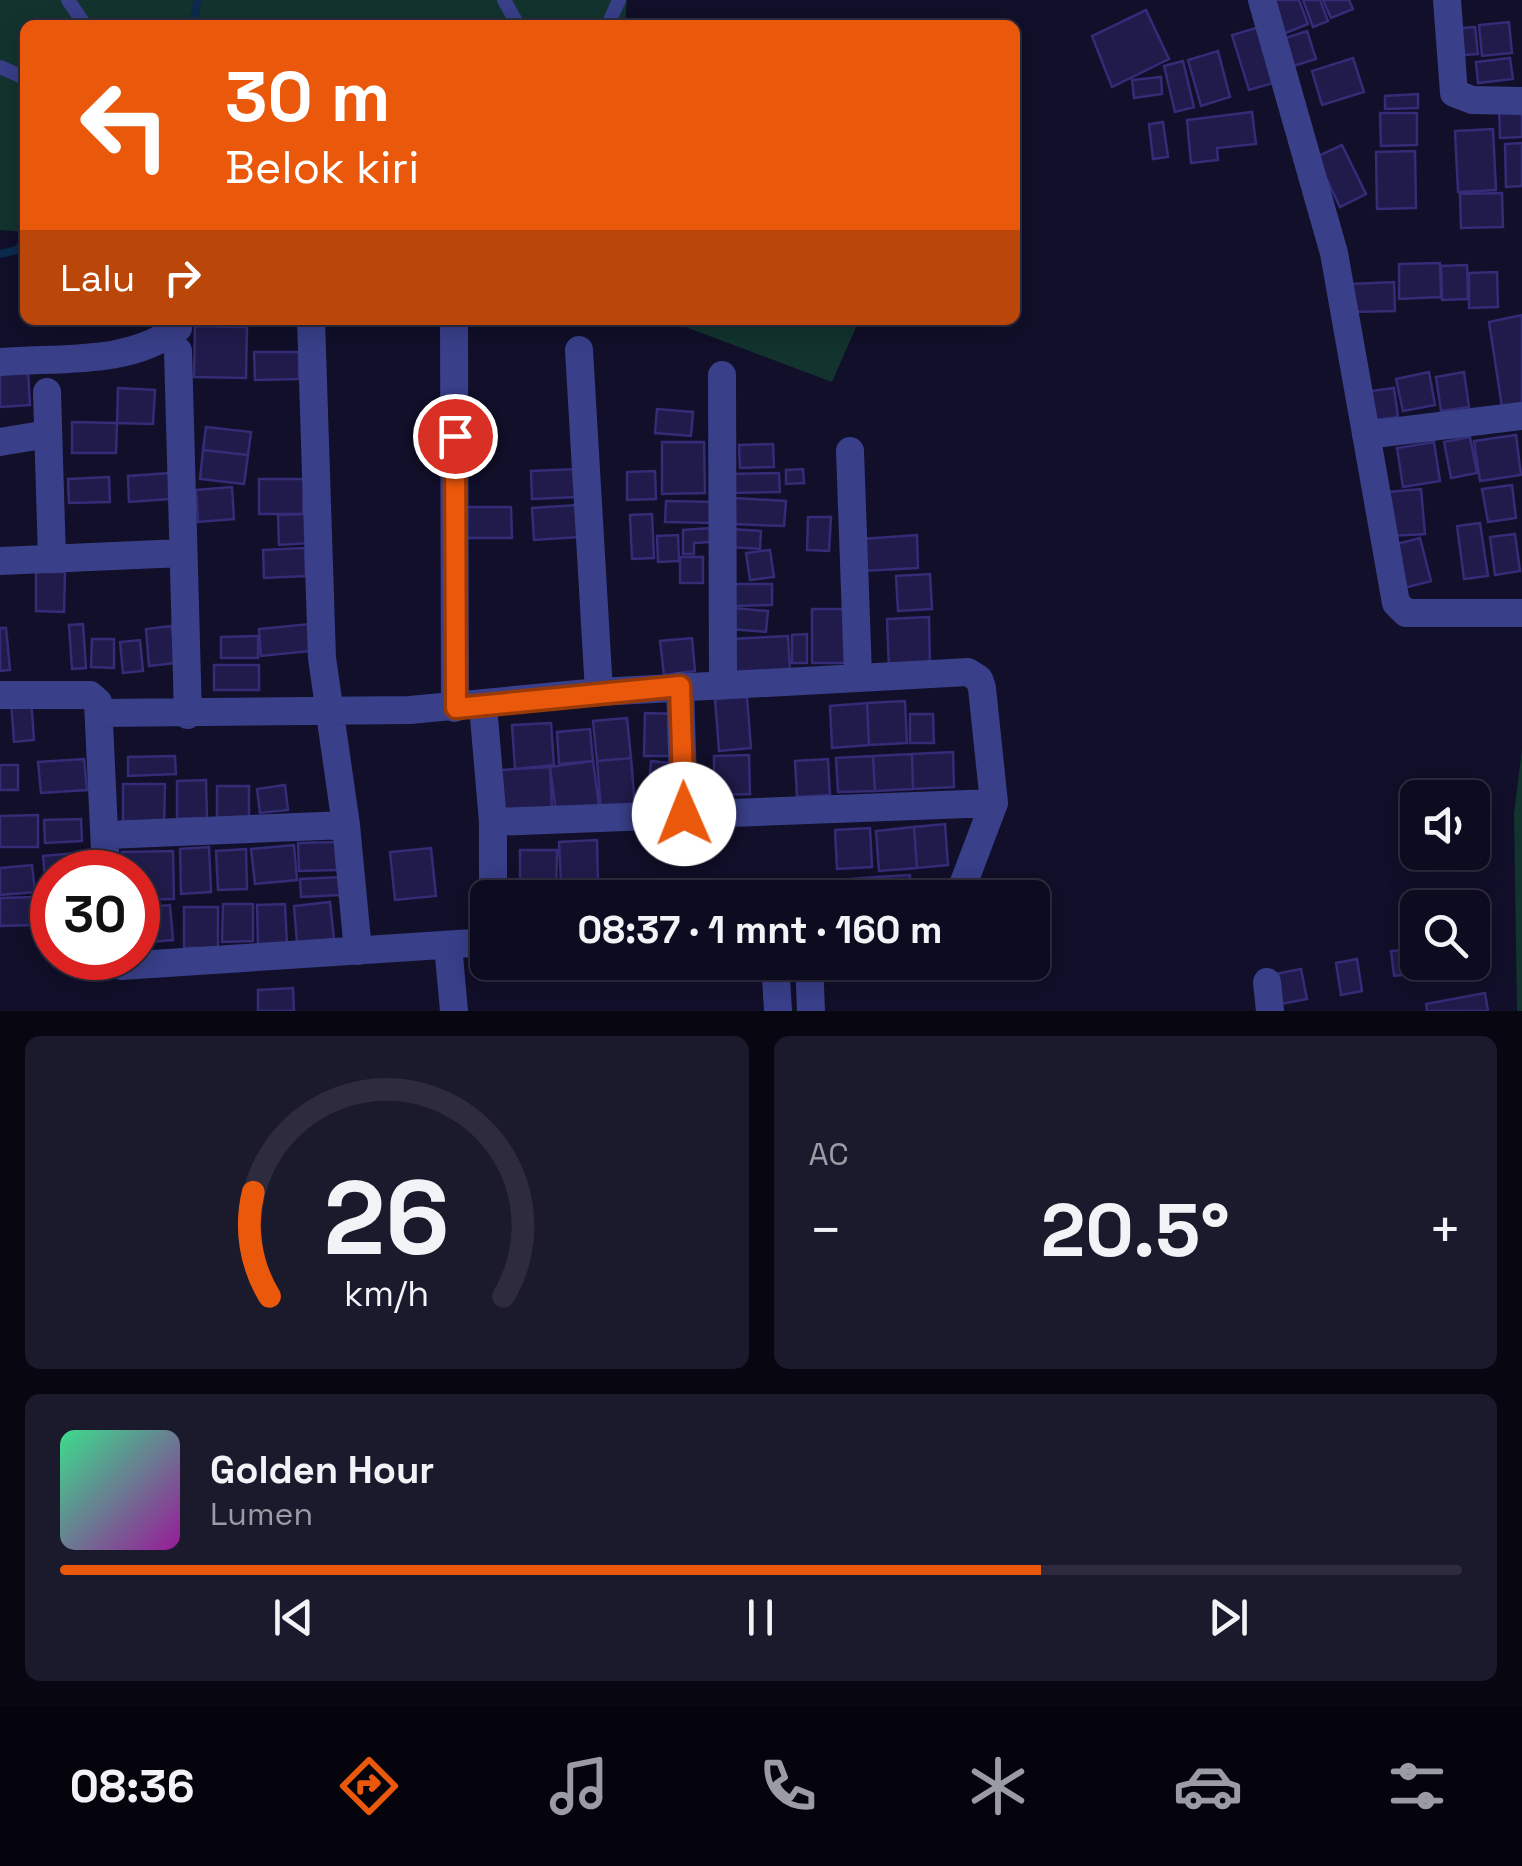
<!DOCTYPE html>
<html lang="id">
<meta charset="utf-8">
<style>
body{margin:0;font-family:"Space Grotesk",sans-serif;background:#1b192c;color:#f1f3f6;height:100vh;display:flex;flex-direction:column;font-size:38px;white-space:nowrap}
*{box-sizing:border-box;margin:0}
p{font-size:32px;color:#9a9ba4}
.icon{flex:none;width:55px;height:55px;fill:none;stroke:currentColor;stroke-width:2;stroke-linecap:round;stroke-linejoin:round}
.map{position:relative;height:1011px;overflow:hidden}
.side{display:flex;flex-direction:column;gap:25px;padding:25px;background:#070611;flex:1}
.side>*{flex:none}
.guide{position:absolute;left:20px;top:20px;width:1000px;height:305px;border-radius:15px;box-shadow:0 5px 25px #0003,0 0 0 2px #2d2b3d;background:#ea580c;color:#fff;overflow:hidden}
.controls{position:absolute;left:1400px;top:780px;display:grid;gap:20px}
.controls a{display:grid;place-items:center;width:90px;height:90px;border-radius:15px;background:#0d0b1f;box-shadow:0 5px 25px #0003,0 0 0 2px #2d2b3d;font-size:50px}
.speed{position:absolute;left:30px;top:850px;display:flex;gap:20px;font-size:50px;font-weight:700;text-align:center}
.speed>*{display:grid;place-content:center;width:130px;height:130px;border-radius:50%;background:#0d0b1f;box-shadow:0 5px 25px #0003,0 0 0 2px #2d2b3d;line-height:1}
.speed .limit{border:15px solid #d22;background:#fff;color:#111}
.pin{position:absolute;display:grid;place-items:center;width:85px;height:85px;color:#fff;margin:-42px;border:5px solid #fff;border-radius:50%;box-shadow:0 2px 10px #0007}
.me{position:absolute;width:110px;margin:-55px;rotate:359deg;stroke-linejoin:round;filter:drop-shadow(0 0 8px #0008)}
.turn{display:flex;align-items:center;gap:35px;height:210px;padding:0 40px;font-size:45px}
.turn .icon{width:130px;height:130px;stroke-width:2.5}
.turn b{display:block;font-size:70px;line-height:85px}
.then{display:flex;align-items:center;height:95px;padding:0 40px;background:#0003;gap:20px;font-size:38px}
.big{font-size:75px;font-weight:700;line-height:1.1}
.side .widget{flex:1;display:flex;flex-direction:column;justify-content:center;gap:15px;min-width:0;padding:0 35px;border-radius:15px;background:#1b192c}
.side .dial{align-items:center;gap:0}
.dial svg{height:260px;overflow:visible;fill:none;stroke:#2d2b3d;stroke-width:7;stroke-linecap:round;text-anchor:middle}
.dial text{fill:#f1f3f6;stroke:none}
.song{display:flex;align-items:center;gap:30px}
.cover{width:120px;height:120px;border-radius:15px;background:linear-gradient(135deg,hsl(150 70% 55%),hsl(300 70% 35%))}
.played{height:10px;border-radius:5px;background:linear-gradient(90deg,#ea580c 70%,#2d2b3d 70%)}
.keys{display:flex;justify-content:space-around;direction:ltr}
.heat{display:flex;justify-content:space-between;align-items:center;font-size:55px;direction:ltr}
.side .tiles{flex:1;display:grid;gap:25px;grid-template-columns:1fr 1fr}
.widget:last-child{grid-column:span 2}
.trip{position:absolute;left:470px;top:880px;width:580px;height:100px;border-radius:15px;background:#0d0b1f;box-shadow:0 5px 25px #0003,0 0 0 2px #2d2b3d;font-weight:700;line-height:100px;text-align:center}
.tab-bar{display:flex;height:160px;justify-content:space-around;align-items:center;background:#05040c;color:#9a9ba4}
.tab-bar .icon{width:70px;height:70px}
.tab-bar .on{color:#ea580c}
.tab-bar b{font-size:45px;color:#f1f3f6}
.map>svg:first-child{display:block}
</style>
<div class="map">
<svg width="1522" height="1011" viewBox="0 0 1522 1011">
<rect width="100%" height="100%" fill="#110f29"/>
<path fill="#12332e" d="M 0,0 L 627,0 L 625,25 L 25,25 L 25,232 L 0,230 Z
M 667,320 L 856,320 L 857,325 L 832,382 Z
M 1522,749 L 1522,1011 L 1517,1011 L 1514,814 Z"/>
<g fill="none" stroke-linecap="round" stroke-linejoin="round">
<path stroke="#0b2a4c" stroke-width="8" d="M 192,25 L 198,0
M 0,254 L 17,250 L 25,241"/>
</g>
<path fill="#201b4a" stroke="#332c77" stroke-width="2.5" d="M 1264,0 L 1299,0 L 1308,24 L 1278,36 Z
M 1303,0 L 1320,0 L 1328,21 L 1313,27 Z
M 1323,0 L 1349,0 L 1353,9 L 1331,18 Z
M 1146,10 L 1169,59 L 1112,87 L 1092,36 Z
M 1509,22 L 1512,53 L 1482,56 L 1479,25 Z
M 1266,25 L 1283,80 L 1249,90 L 1232,35 Z
M 1475,27 L 1478,54 L 1464,55 L 1461,28 Z
M 1307,31 L 1316,59 L 1287,68 L 1279,40 Z
M 1218,51 L 1230,97 L 1201,106 L 1188,60 Z
M 1353,58 L 1364,92 L 1322,105 L 1312,71 Z
M 1510,58 L 1513,79 L 1478,83 L 1476,62 Z
M 1183,61 L 1194,107 L 1175,112 L 1164,66 Z
M 1161,77 L 1162,94 L 1134,98 L 1132,80 Z
M 1418,94 L 1418,108 L 1385,109 L 1385,96 Z
M 1522,105 L 1522,137 L 1500,138 L 1499,106 Z
M 1252,112 L 1256,144 L 1217,148 L 1218,160 L 1191,163 L 1187,120 Z
M 1380,113 L 1417,113 L 1417,145 L 1381,146 Z
M 1163,122 L 1168,157 L 1153,159 L 1149,124 Z
M 1493,129 L 1496,190 L 1458,192 L 1455,131 Z
M 1522,143 L 1522,186 L 1506,187 L 1505,144 Z
M 1342,145 L 1366,194 L 1340,207 L 1316,157 Z
M 1415,151 L 1416,208 L 1377,209 L 1376,152 Z
M 1502,193 L 1503,227 L 1461,228 L 1460,194 Z
M 1440,263 L 1441,297 L 1399,299 L 1399,264 Z
M 1467,265 L 1468,299 L 1442,300 L 1441,266 Z
M 1497,272 L 1498,307 L 1469,308 L 1469,273 Z
M 1394,282 L 1395,311 L 1352,312 L 1351,284 Z
M 1522,315 L 1522,404 L 1502,407 L 1489,322 Z
M 195,326 L 247,327 L 246,378 L 194,377 Z
M 254,352 L 299,352 L 299,379 L 255,380 Z
M 28,371 L 30,405 L 0,407 L 0,372 Z
M 1429,372 L 1435,405 L 1403,411 L 1396,379 Z
M 1464,372 L 1469,407 L 1441,411 L 1436,377 Z
M 118,388 L 155,390 L 153,424 L 117,423 Z
M 1394,388 L 1398,417 L 1374,420 L 1371,391 Z
M 657,409 L 693,412 L 691,436 L 655,433 Z
M 72,422 L 117,423 L 116,453 L 72,453 Z
M 206,427 L 251,432 L 248,455 L 203,450 Z
M 1516,435 L 1521,475 L 1480,481 L 1474,441 Z
M 1470,437 L 1477,473 L 1451,478 L 1444,442 Z
M 662,442 L 704,442 L 705,493 L 662,494 Z
M 1434,442 L 1440,481 L 1403,487 L 1397,448 Z
M 773,444 L 774,467 L 740,468 L 739,445 Z
M 203,450 L 248,455 L 244,484 L 200,479 Z
M 576,469 L 578,497 L 532,499 L 531,471 Z
M 803,469 L 804,483 L 786,484 L 786,470 Z
M 655,471 L 656,499 L 627,500 L 627,472 Z
M 169,473 L 170,499 L 129,502 L 128,476 Z
M 779,473 L 780,492 L 731,493 L 730,474 Z
M 109,477 L 110,502 L 69,503 L 68,479 Z
M 259,479 L 304,479 L 303,514 L 259,514 Z
M 1512,485 L 1516,518 L 1488,522 L 1482,489 Z
M 232,487 L 234,519 L 198,522 L 196,490 Z
M 1421,489 L 1425,534 L 1392,536 L 1388,492 Z
M 734,498 L 786,501 L 784,526 L 733,524 Z
M 666,501 L 714,502 L 714,523 L 665,522 Z
M 577,505 L 579,537 L 534,540 L 532,508 Z
M 463,507 L 511,507 L 512,538 L 463,538 Z
M 308,514 L 309,543 L 279,545 L 278,515 Z
M 652,514 L 654,558 L 632,559 L 630,515 Z
M 808,517 L 831,517 L 829,551 L 807,550 Z
M 1480,523 L 1488,576 L 1464,579 L 1457,526 Z
M 710,528 L 710,542 L 694,543 L 694,554 L 683,554 L 683,530 Z
M 732,529 L 761,531 L 760,549 L 731,547 Z
M 1515,534 L 1520,571 L 1495,575 L 1490,537 Z
M 678,535 L 679,561 L 658,562 L 657,536 Z
M 917,535 L 918,568 L 863,571 L 862,539 Z
M 1420,538 L 1431,581 L 1400,589 L 1389,546 Z
M 305,548 L 306,576 L 264,578 L 263,550 Z
M 770,550 L 774,577 L 750,580 L 746,553 Z
M 680,557 L 703,557 L 703,583 L 680,583 Z
M 36,572 L 65,572 L 64,612 L 36,611 Z
M 930,574 L 932,609 L 898,611 L 896,576 Z
M 731,584 L 772,584 L 772,605 L 731,606 Z
M 733,608 L 768,611 L 766,632 L 731,629 Z
M 812,609 L 849,609 L 848,663 L 812,663 Z
M 929,617 L 930,668 L 889,669 L 887,619 Z
M 83,624 L 86,668 L 72,669 L 69,625 Z
M 309,624 L 311,651 L 261,656 L 259,629 Z
M 172,626 L 175,663 L 149,666 L 146,629 Z
M 0,628 L 6,628 L 10,670 L 0,671 Z
M 807,634 L 807,663 L 792,663 L 792,635 Z
M 258,636 L 258,658 L 221,658 L 221,637 Z
M 788,636 L 790,672 L 733,676 L 731,639 Z
M 692,638 L 695,671 L 664,675 L 660,641 Z
M 92,639 L 114,639 L 114,668 L 91,667 Z
M 140,640 L 143,671 L 123,673 L 120,642 Z
M 214,665 L 259,665 L 259,690 L 214,690 Z
M 747,697 L 751,748 L 719,751 L 715,699 Z
M 31,699 L 34,740 L 14,742 L 11,701 Z
M 905,701 L 907,743 L 869,745 L 867,703 Z
M 867,703 L 869,745 L 832,748 L 830,706 Z
M 645,713 L 680,714 L 679,756 L 644,756 Z
M 910,714 L 933,714 L 934,743 L 910,743 Z
M 627,718 L 631,758 L 597,761 L 593,721 Z
M 551,723 L 554,765 L 515,769 L 512,725 Z
M 590,729 L 593,761 L 559,764 L 557,732 Z
M 953,752 L 954,787 L 913,789 L 912,754 Z
M 912,754 L 913,789 L 875,791 L 873,756 Z
M 749,755 L 750,794 L 714,795 L 714,756 Z
M 175,756 L 176,774 L 128,776 L 128,757 Z
M 873,756 L 875,791 L 838,792 L 836,758 Z
M 631,758 L 635,807 L 601,810 L 597,761 Z
M 84,759 L 87,790 L 41,793 L 38,762 Z
M 828,759 L 830,795 L 797,797 L 795,761 Z
M 593,761 L 599,806 L 556,812 L 550,767 Z
M 651,761 L 679,764 L 674,808 L 647,806 Z
M 0,765 L 18,765 L 18,790 L 0,790 Z
M 550,767 L 552,809 L 502,812 L 500,770 Z
M 206,780 L 207,818 L 177,819 L 177,781 Z
M 123,784 L 165,784 L 164,824 L 123,824 Z
M 285,785 L 288,810 L 260,813 L 257,789 Z
M 217,786 L 249,786 L 249,825 L 217,826 Z
M 38,815 L 38,847 L 0,847 L 0,816 Z
M 81,819 L 82,841 L 45,843 L 44,820 Z
M 945,824 L 948,865 L 917,868 L 914,827 Z
M 914,827 L 917,868 L 879,871 L 876,831 Z
M 870,828 L 872,867 L 837,869 L 835,830 Z
M 597,840 L 598,884 L 561,885 L 559,842 Z
M 336,842 L 337,870 L 299,871 L 298,843 Z
M 294,845 L 297,880 L 255,884 L 251,849 Z
M 209,847 L 211,892 L 181,894 L 180,849 Z
M 431,848 L 436,896 L 395,900 L 390,852 Z
M 246,849 L 247,889 L 218,890 L 216,851 Z
M 520,850 L 557,850 L 556,890 L 520,890 Z
M 173,851 L 174,899 L 138,900 L 138,872 L 123,872 L 122,852 Z
M 88,852 L 90,872 L 52,872 L 52,889 L 46,890 L 43,856 Z
M 32,865 L 35,892 L 0,895 L 0,868 Z
M 910,875 L 911,898 L 878,898 L 877,877 Z
M 340,877 L 340,895 L 301,897 L 300,879 Z
M 877,877 L 878,898 L 839,898 L 838,880 Z
M 34,897 L 34,925 L 0,926 L 0,898 Z
M 330,902 L 334,939 L 297,943 L 294,906 Z
M 223,904 L 253,904 L 253,941 L 222,942 Z
M 285,904 L 287,945 L 258,946 L 257,905 Z
M 170,905 L 173,940 L 138,943 L 138,908 Z
M 184,907 L 218,907 L 218,948 L 184,948 Z
M 1410,949 L 1413,974 L 1394,976 L 1391,951 Z
M 1357,959 L 1362,991 L 1341,995 L 1336,963 Z
M 1301,969 L 1307,999 L 1281,1004 L 1275,974 Z
M 293,988 L 294,1011 L 258,1011 L 258,990 Z
M 1485,993 L 1488,1011 L 1427,1011 L 1426,1004 Z"/>
<g fill="none" stroke-linecap="round" stroke-linejoin="round">
<path stroke="#393f89" stroke-width="14" d="M 68,0 L 85,25
M 504,0 L 518,25
M 608,25 L 619,0
M 0,67 L 25,78"/>
<path stroke="#393f89" stroke-width="28" d="M 1262,0 L 1334,253 L 1396,603 L 1406,613 L 1522,613
M 1447,0 L 1454,93 L 1472,100 L 1522,101
M 311,320 L 322,658 L 346,825 L 358,951
M 454,320 L 455,708
M 579,350 L 599,692
M 178,351 L 188,715
M 0,362 C 59,357 128,366 178,328
M 722,375 L 723,684
M 47,392 L 52,559
M 1366,435 L 1522,416
M 0,442 L 48,434
M 850,451 L 858,675
M 0,561 L 182,553
M 680,686 L 684,814
M 0,695 L 90,695 L 98,702 L 106,872
M 483,706 L 493,822 L 493,898
M 100,713 L 410,710 L 599,692 L 968,672 L 979,679 L 982,688 L 994,803 L 958,898
M 493,822 L 994,803
M 107,835 L 346,825
M 448,945 L 454,1011
M 110,958 L 121,966 L 488,942
M 775,962 L 778,1011
M 809,962 L 811,1011
M 1267,982 L 1270,1011"/>
</g>
<g fill="none" stroke-linecap="round" stroke-linejoin="round">
<defs>
<path id="route" d="M 455,436 L 456,708 L 680,686 L 684,814"/>
</defs>
<use href="#route" stroke="#983908" stroke-width="25"/>
<use href="#route" stroke="#ea580c" stroke-width="18"/>
</g>
</svg>
<div class="controls">
<a><svg class="icon" aria-label="sound" viewBox="0 0 24 24"><path d="M4 9h4l5-4v14l-5-4H4zM17 9q2 3 0 6"/></svg></a>
<a><svg class="icon" aria-label="search" viewBox="0 0 24 24"><circle cx="10" cy="10" r="6"/><path d="M15 15l6 6"/></svg></a>
</div>
<div class="speed"><div class="limit">30</div></div>
<div class="pin" style="left:455px;top:436px;background:#d93025"><svg class="icon" aria-label="arrive" viewBox="0 0 24 24"><path d="M6 21V4h12l-3 4 3 4H6"/></svg></div>
<svg class="me" style="left:684px;top:814px" viewBox="-20 -20 40 40"><circle r="19" fill="#fff"/><path d="M0-13L10 11 0 6-10 11z" fill="#ea580c"/></svg>
<div class="trip">08:37 · 1 mnt · 160 m</div>
<div class="guide">
<div class="turn"><svg class="icon" aria-label="left" viewBox="0 0 24 24"><path d="M17 20v-9H6M10 6l-5 5 5 5"/></svg><div><b>30 m</b>Belok kiri</div></div>
<div class="then">Lalu<svg class="icon" aria-label="right" viewBox="0 0 24 24"><path d="M7 20v-9h11M14 6l5 5-5 5"/></svg></div>
</div>
</div>
<section class="side">
<div class="tiles">
<div class="widget dial"><svg viewBox="0 0 100 80">
<path d="M14 69A42 42 0 1 1 86 69"/>
<path d="M14 69A42 42 0 0 1 9 37" stroke="#ea580c"/>
<text x="50" y="56" font-size="32" font-weight="700">26</text>
<text x="50" y="72" font-size="11">km/h</text>
</svg></div>
<div class="widget"><p>AC</p>
<div class="heat"><a>−</a><b class="big">20.5°</b><a>+</a></div>
</div>
<div class="widget">
<div class="song"><i class="cover"></i><div><b>Golden Hour</b><p>Lumen</p></div></div>
<div class="played"></div>
<div class="keys"><svg class="icon" aria-label="previous" viewBox="0 0 24 24"><path d="M18 5L8 12l10 7zM5 5v14"/></svg><svg class="icon" aria-label="pause" viewBox="0 0 24 24"><path d="M8 5v14M16 5v14"/></svg><svg class="icon" aria-label="next" viewBox="0 0 24 24"><path d="M6 5l10 7-10 7zM19 5v14"/></svg></div>
</div>
</div>
</section>
<nav class="tab-bar">
<b>08:36</b>
<svg class="icon on" aria-label="directions" viewBox="0 0 24 24"><path d="M12 3l9 9-9 9-9-9zM9 14v-3h6M13 9l2 2-2 2"/></svg>
<svg class="icon" aria-label="music" viewBox="0 0 24 24"><path d="M9 18V5l10-2v13"/><circle cx="6" cy="18" r="3"/><circle cx="16" cy="16" r="3"/></svg>
<svg class="icon" aria-label="phone" viewBox="0 0 24 24"><path d="M5 4h4l2 5-3 2q2 4 5 5l2-3 5 2v4C11 20 4 13 5 4z"/></svg>
<svg class="icon" aria-label="climate" viewBox="0 0 24 24"><path d="M12 3v18M4 7l16 10M4 17L20 7"/></svg>
<svg class="icon" aria-label="car" viewBox="0 0 24 24"><path d="M5 17H2v-5l4-1 3-4h7l3 4 3 1v5h-3M9 17h6M6 11h13"/><circle cx="7" cy="17" r="2"/><circle cx="17" cy="17" r="2"/></svg>
<svg class="icon" aria-label="filters" viewBox="0 0 24 24"><path d="M4 7h16M4 17h16"/><circle cx="9" cy="7" r="2"/><circle cx="15" cy="17" r="2"/></svg>
</nav>
